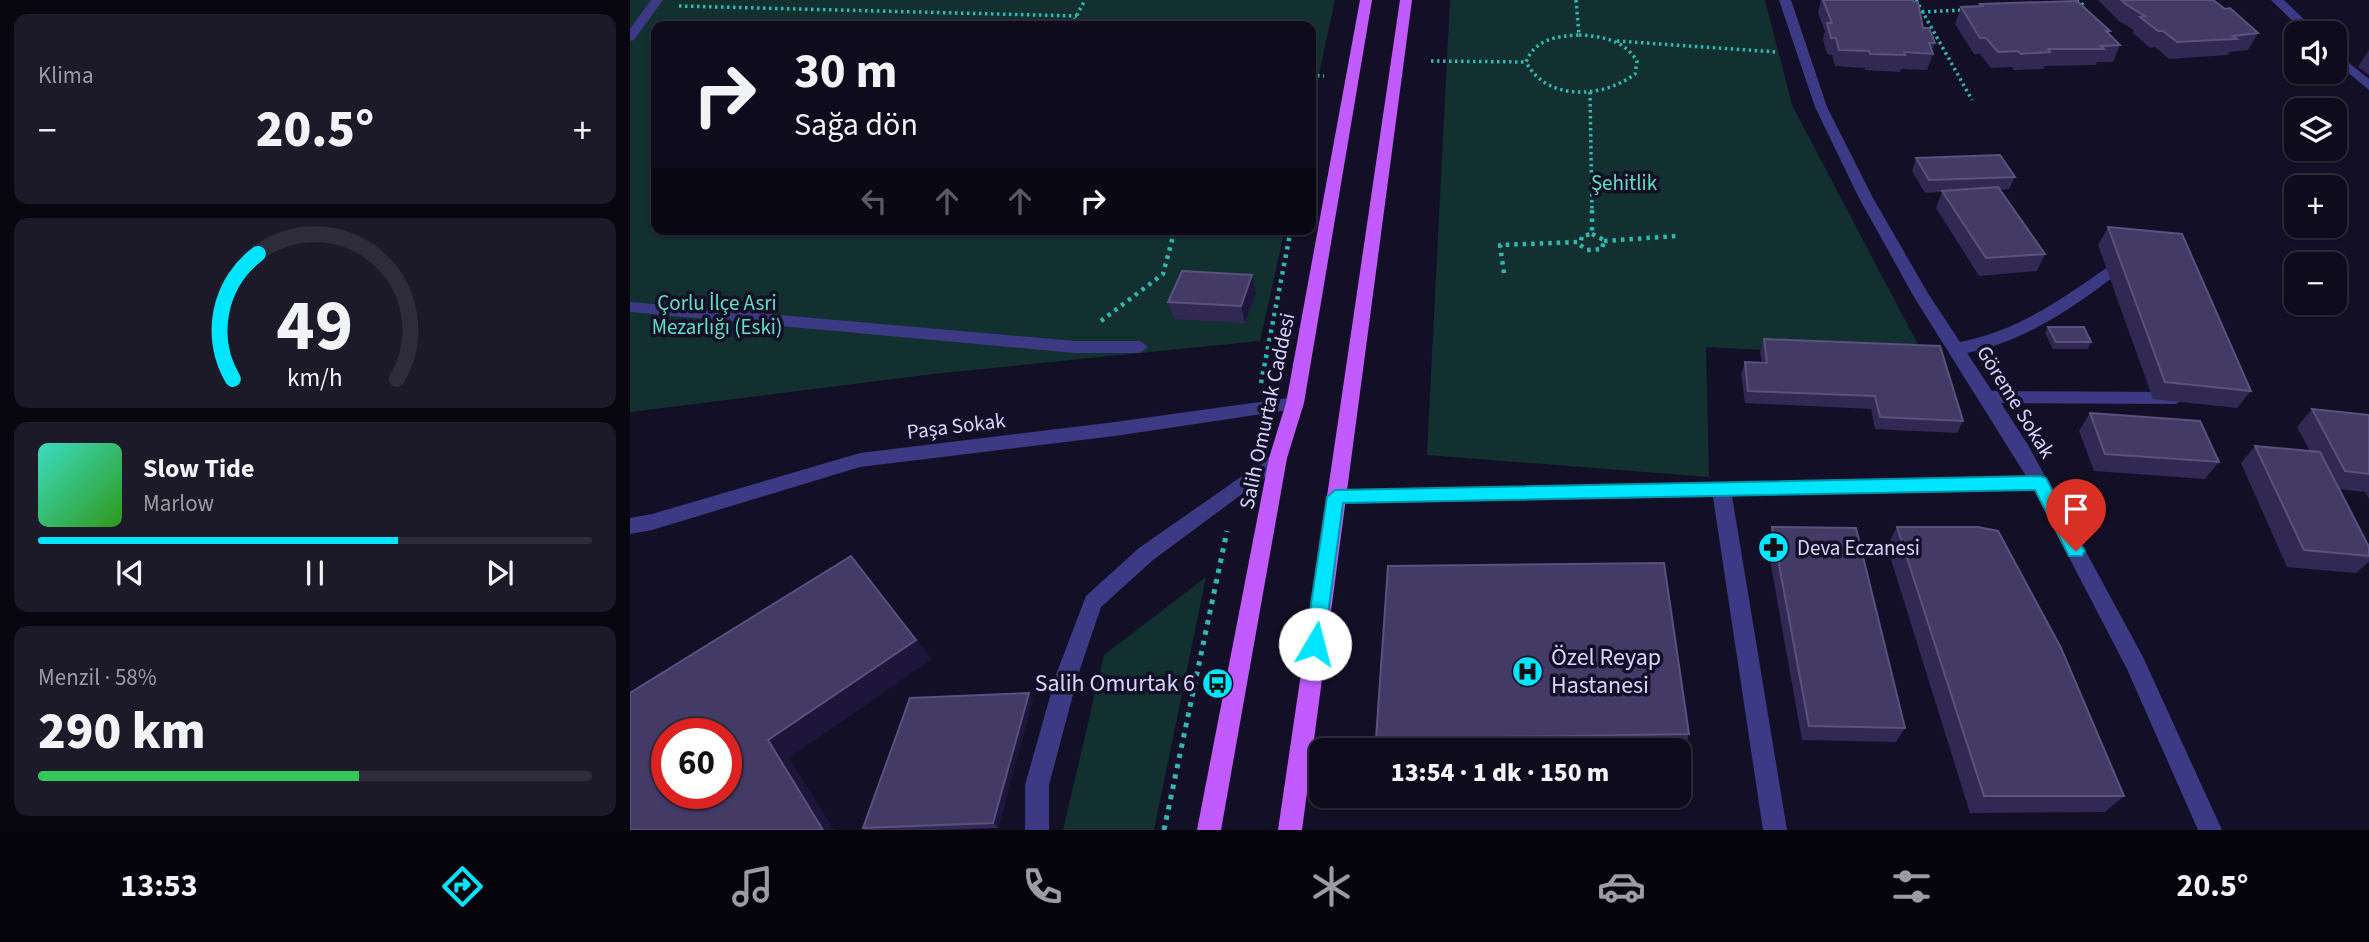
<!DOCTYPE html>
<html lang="tr">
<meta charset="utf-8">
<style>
body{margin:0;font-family:"Source Sans 3",sans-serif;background:#1c1929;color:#f1f3f6;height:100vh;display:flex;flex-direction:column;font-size:26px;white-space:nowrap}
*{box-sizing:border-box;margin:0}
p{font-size:23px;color:#9b9ba3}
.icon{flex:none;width:38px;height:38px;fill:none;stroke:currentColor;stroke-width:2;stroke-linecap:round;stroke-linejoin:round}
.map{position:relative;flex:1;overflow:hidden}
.drawer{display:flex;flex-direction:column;gap:14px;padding:14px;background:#08060f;width:630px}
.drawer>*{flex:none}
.banner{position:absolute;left:21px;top:21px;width:665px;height:214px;border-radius:14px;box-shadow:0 2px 5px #0004,0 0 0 2px #2e2b3b;background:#0e0b1c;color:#f1f3f6;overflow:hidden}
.fabs{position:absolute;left:1654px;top:21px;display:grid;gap:14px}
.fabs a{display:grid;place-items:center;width:63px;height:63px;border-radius:14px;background:#0e0b1c;box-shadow:0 2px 5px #0004,0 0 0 2px #2e2b3b;font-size:35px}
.speed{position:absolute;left:21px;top:718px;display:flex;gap:14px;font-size:35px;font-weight:700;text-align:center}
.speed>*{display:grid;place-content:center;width:91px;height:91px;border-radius:50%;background:#0e0b1c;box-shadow:0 2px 5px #0004,0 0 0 2px #2e2b3b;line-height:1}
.speed .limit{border:10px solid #d22;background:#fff;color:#111}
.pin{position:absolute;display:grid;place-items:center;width:60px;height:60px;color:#fff;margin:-72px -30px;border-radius:50% 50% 50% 0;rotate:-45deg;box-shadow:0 0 7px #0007}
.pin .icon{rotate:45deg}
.me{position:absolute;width:77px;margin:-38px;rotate:8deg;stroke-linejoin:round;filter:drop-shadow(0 0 5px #0008)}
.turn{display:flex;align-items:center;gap:24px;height:147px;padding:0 28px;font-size:32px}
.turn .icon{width:91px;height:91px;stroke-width:2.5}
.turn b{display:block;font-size:49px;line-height:60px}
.lanes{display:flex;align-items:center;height:66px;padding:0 28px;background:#0003;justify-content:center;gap:35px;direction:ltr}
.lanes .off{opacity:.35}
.big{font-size:52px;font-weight:800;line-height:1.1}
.drawer .tile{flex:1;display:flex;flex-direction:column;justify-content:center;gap:10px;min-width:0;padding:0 24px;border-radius:14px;background:#1c1929}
.drawer .dial{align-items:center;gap:0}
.dial svg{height:182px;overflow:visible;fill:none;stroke:#2e2b3b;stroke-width:7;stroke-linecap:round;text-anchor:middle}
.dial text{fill:#f1f3f6;stroke:none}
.song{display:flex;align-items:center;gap:21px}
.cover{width:84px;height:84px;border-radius:10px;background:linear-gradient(135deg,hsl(170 70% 55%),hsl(110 70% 35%))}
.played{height:7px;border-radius:4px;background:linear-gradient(90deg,#00e5ff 65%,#2e2b3b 65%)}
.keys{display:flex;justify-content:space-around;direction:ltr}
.heat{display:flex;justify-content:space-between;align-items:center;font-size:38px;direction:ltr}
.charge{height:10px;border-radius:5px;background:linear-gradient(90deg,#34c759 58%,#2e2b3b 0)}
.trip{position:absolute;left:679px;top:738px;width:382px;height:70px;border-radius:14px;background:#0e0b1c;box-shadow:0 2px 5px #0004,0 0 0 2px #2e2b3b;font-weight:800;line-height:70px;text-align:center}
.dock{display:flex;height:112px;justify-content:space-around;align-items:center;background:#06040b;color:#9b9ba3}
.dock .icon{width:49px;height:49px}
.dock .active{color:#00e5ff}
.dock b{font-size:32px;color:#f1f3f6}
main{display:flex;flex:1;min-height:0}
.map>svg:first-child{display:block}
</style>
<main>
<section class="drawer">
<div class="tile"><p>Klima</p>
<div class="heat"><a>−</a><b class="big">20.5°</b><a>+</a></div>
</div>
<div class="tile dial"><svg viewBox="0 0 100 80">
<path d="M14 69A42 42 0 1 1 86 69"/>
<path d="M14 69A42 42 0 0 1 25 14" stroke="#00e5ff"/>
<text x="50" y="56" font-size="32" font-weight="700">49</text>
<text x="50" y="72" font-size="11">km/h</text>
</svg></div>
<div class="tile">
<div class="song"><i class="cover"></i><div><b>Slow Tide</b><p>Marlow</p></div></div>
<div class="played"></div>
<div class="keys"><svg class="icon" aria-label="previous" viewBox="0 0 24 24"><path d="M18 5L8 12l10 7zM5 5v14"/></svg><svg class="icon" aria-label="pause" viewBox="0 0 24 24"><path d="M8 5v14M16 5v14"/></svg><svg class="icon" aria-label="next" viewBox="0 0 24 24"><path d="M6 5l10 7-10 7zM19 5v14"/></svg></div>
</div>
<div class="tile"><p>Menzil · 58%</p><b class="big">290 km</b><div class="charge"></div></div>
</section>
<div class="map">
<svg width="1739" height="830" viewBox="0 0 1739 830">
<rect width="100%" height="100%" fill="#130f26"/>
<path fill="#12302f" d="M 0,0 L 705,0 L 681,111 L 681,26 L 26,26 L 26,229 L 655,229 L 630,341 L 303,374 L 0,412 Z
M 820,0 L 1135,0 L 1162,105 L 1295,358 L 1076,347 L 1079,477 L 797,455 Z
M 576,577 L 524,830 L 433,830 L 474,655 Z"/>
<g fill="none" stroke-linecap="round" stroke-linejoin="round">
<path stroke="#2fb8b0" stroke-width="3.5" stroke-dasharray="2.5 3.5" stroke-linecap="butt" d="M 946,0 L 949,35
M 1286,0 L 1342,100
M 1447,5 L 1453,5 L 1448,0
M 49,6 L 447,16
M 1292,12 L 1333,10
M 441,26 L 455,0
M 949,35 C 972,36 994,40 1007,61 L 1005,74 C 973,98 917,102 896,62 C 905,39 927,36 949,35 Z
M 987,41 L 1146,52
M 801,61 L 896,62
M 681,75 L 694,76
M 960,92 L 962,212
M 681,137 L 684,124"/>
<path stroke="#2fb8b0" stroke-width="4.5" stroke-dasharray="3.5 5" stroke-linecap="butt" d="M 962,210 L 962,234
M 962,234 L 974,240 L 972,249 L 957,250 L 950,245 L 952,236 Z
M 974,241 L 1046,236
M 874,273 L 870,245 L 949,242
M 471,321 L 533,274 L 545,229
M 631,383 L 661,229"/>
<path stroke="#2fb8b0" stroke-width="5" stroke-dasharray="4.5 6" stroke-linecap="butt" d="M 534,830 L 597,531"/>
<path fill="#3d3a85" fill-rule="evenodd" d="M 21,0 L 33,0 L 4,40 L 0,41 L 0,29 Z
M 1149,0 L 1161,0 L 1197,107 L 1243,198 L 1299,295 L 1330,342 C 1393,330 1440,293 1492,257 L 1497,255 L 1505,260 C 1497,270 1484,276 1474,284 C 1432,315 1390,342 1337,353 L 1362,391 L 1546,392 L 1555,398 L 1546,404 L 1371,403 L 1398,445 L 1513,657 L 1592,830 L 1568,830 L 1497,669 L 1404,490 L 1102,496 L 1157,830 L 1133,830 L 1083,497 L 705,504 L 698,502 L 696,497 L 698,492 L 705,490 L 1396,476 L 1284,297 L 1229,198 L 1185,107 Z
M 1641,0 L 1654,0 L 1688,33 L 1675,33 Z
M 1704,51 L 1739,79 L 1739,90 L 1704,61 Z
M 0,302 L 445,341 L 510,341 L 518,347 L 510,353 L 445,353 L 0,312 Z
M 665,397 L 674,403 L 665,409 L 485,436 L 230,467 L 22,530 L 0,534 L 0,518 L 22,514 L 230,453 L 485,422 Z
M 648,451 L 654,453 L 657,458 L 654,463 L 523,560 L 471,607 L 449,672 L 419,785 L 419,830 L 395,830 L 395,785 L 427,672 L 456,596 L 509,548 Z"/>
<path fill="#c25bff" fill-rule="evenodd" d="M 730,0 L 742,0 L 674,403 L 657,458 L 591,830 L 567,830 L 639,458 L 656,403 Z
M 770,0 L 782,0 L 672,830 L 648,830 Z"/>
</g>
<path fill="#312854" d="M 1191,0 L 1283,0 L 1293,28 L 1305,43 L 1302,51 L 1303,54 L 1297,70 L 1271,69 L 1270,72 L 1235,70 L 1235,68 L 1205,66 L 1202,55 L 1197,54 L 1193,39 L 1195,31 L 1188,13 Z
M 1468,0 L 1583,0 L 1628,33 L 1618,50 L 1599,52 L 1598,55 L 1539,59 L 1525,47 L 1520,48 L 1503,33 L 1504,30 L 1489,21 Z
M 1350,4 L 1480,31 L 1479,34 L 1490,45 L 1483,62 L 1467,62 L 1466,65 L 1415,66 L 1413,69 L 1384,70 L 1382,67 L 1361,68 L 1350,54 L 1344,54 L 1325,24 L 1331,7 L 1349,6 Z
M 1739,50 L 1739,75 L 1728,67 Z
M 1286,158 L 1385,177 L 1379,189 L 1369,190 L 1415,254 L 1407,271 L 1349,276 L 1306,208 L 1312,192 L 1295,193 L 1282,171 Z
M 1478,227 L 1621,391 L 1607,408 L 1523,399 L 1468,245 Z
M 622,275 L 626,293 L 615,323 L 544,319 L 538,302 Z
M 1418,327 L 1461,342 L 1458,349 L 1423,349 L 1415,333 Z
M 1134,339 L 1333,421 L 1327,433 L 1245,429 L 1241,409 L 1115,403 L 1111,374 L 1115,362 L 1132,363 L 1130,352 Z
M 1682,409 L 1739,415 L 1739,499 L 1735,492 L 1709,489 L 1739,547 L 1739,562 L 1726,573 L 1657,567 L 1611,463 L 1625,446 L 1680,451 L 1667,427 Z
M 1460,413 L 1589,462 L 1575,479 L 1464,471 L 1449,431 Z
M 1142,527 L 1275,728 L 1266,742 L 1172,740 L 1137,543 Z
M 1267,527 L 1494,796 L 1475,812 L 1340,813 L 1257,547 Z
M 403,699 L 368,828 L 307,830 L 235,830 L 233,828 Z
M 1059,734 L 1052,756 L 1048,756 L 1048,751 L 749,751 L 746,739 Z"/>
<path fill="#1d163a" d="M 622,275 L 626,293 L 615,323 L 611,306 Z
M 237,577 L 302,659 L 159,758 L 204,830 L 193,830 L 138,740 Z
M 399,693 L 403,699 L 368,828 L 363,823 Z"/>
<path fill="#433a66" stroke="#5a527e" stroke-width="2" fill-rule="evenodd" d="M 1193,0 L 1283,0 L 1283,1 L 1288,2 L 1293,28 L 1299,28 L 1305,43 L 1299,43 L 1303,54 L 1274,52 L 1275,55 L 1240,54 L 1239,51 L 1209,50 L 1206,38 L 1201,38 L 1197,23 L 1202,23 Z
M 1491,0 L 1583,0 L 1595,9 L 1600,8 L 1628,33 L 1603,36 L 1607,39 L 1547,42 L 1533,31 L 1528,31 L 1510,17 L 1515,16 L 1497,5 Z
M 1447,1 L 1480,31 L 1476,31 L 1490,45 L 1471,46 L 1474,49 L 1418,49 L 1420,52 L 1391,54 L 1388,51 L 1368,52 L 1356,38 L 1350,38 L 1331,7 L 1352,6 L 1350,4 Z
M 1370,155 L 1385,177 L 1299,180 L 1286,158 Z
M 1368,187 L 1415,254 L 1356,258 L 1312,191 Z
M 1478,227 L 1552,234 L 1621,391 L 1535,382 Z
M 552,271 L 622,275 L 611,306 L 538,302 Z
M 1418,327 L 1454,327 L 1461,342 L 1426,342 Z
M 1134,339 L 1310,346 L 1333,421 L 1250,417 L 1245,396 L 1118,391 L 1115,362 L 1137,363 Z
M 1682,409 L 1739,415 L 1739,474 L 1715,471 Z
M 1460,413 L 1570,421 L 1589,462 L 1475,454 Z
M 1625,446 L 1690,452 L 1739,547 L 1739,556 L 1674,550 Z
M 1142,527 L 1226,528 L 1275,728 L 1179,726 Z
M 1267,527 L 1348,527 L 1368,531 L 1431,648 L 1494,796 L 1354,796 Z
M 221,556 L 286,640 L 138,740 L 193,830 L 0,830 L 0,693 ZM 37,733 L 96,733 L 96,793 L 37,793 Z
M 1034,563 L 1059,734 L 746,739 L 758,566 Z
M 399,693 L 363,823 L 233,828 L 280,698 Z"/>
<path fill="#00e5ff" stroke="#0095a6" stroke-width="2" d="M 1410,476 L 1416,478 L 1452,546 L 1455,551 L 1452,556 L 1439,556 L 1405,490 L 713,503 L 694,644 L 692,650 L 685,652 L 678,650 L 675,644 L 697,497 L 705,490 Z"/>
<defs>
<symbol id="pharmacy-disc" viewBox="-11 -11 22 22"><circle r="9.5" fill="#00e5ff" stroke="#130f26"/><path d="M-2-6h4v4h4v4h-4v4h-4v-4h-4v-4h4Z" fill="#111"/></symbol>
<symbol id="hospital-disc" viewBox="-11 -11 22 22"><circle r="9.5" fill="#00e5ff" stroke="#130f26"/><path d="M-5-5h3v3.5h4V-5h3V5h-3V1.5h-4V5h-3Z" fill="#111"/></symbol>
<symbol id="bus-disc" viewBox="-11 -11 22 22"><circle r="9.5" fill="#00e5ff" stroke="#130f26"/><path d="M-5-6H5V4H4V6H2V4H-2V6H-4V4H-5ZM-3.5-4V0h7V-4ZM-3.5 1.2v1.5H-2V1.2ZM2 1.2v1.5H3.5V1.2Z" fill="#111"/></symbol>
</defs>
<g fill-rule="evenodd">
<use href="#pharmacy-disc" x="1126" y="530" width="35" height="35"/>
<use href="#hospital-disc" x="880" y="654" width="35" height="35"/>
<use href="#bus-disc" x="570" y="666" width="35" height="35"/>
</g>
<g text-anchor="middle" stroke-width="7" stroke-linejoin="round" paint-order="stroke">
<g font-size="21" fill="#5fe0c0" stroke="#130f26">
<text x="994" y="190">Şehitlik</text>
<text x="87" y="310">Çorlu İlçe Asri<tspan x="87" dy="24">Mezarlığı (Eski)</tspan></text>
</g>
<g font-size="21" fill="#d9d4ff" stroke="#130f26">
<text transform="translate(1386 402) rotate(58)" y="7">Göreme Sokak</text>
<text transform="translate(637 411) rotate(-78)" y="7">Salih Omurtak Caddesi</text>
<text transform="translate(326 426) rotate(-7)" y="7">Paşa Sokak</text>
</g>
<g font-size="21" fill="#d9d4ff" stroke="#130f26" text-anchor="start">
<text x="1167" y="555">Deva Eczanesi</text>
</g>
<g font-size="24" fill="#d9d4ff" stroke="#130f26" text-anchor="start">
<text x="921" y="665">Özel Reyap<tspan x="921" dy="28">Hastanesi</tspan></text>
<text x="565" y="691" text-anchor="end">Salih Omurtak 6</text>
</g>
</g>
</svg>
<div class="fabs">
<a><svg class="icon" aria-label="sound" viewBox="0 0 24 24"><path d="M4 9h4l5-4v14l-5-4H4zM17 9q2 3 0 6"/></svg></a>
<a><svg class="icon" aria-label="layers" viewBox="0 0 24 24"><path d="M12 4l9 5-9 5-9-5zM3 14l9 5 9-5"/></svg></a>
<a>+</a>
<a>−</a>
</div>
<div class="speed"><div class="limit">60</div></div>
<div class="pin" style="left:1446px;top:551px;background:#d93025"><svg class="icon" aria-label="arrive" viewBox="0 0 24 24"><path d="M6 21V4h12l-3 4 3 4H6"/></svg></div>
<svg class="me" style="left:685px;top:644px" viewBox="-20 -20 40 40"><circle r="19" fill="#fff"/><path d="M0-13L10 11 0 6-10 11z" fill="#00e5ff"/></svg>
<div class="trip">13:54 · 1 dk · 150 m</div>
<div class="banner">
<div class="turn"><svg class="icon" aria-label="right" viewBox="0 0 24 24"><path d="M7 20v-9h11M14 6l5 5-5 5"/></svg><div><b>30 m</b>Sağa dön</div></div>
<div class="lanes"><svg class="icon off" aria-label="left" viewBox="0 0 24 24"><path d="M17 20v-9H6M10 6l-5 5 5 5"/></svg><svg class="icon off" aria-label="ahead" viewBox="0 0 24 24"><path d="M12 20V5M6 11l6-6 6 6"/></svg><svg class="icon off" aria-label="ahead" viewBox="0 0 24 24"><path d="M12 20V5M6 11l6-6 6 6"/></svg><svg class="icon" aria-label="right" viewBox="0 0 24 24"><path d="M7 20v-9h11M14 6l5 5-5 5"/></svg></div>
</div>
</div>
</main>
<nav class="dock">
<b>13:53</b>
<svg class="icon active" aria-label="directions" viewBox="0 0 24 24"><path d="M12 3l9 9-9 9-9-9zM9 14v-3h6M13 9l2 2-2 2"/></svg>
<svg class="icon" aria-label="music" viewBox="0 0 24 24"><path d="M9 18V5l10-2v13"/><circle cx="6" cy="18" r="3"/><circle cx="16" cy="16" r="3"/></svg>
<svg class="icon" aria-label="phone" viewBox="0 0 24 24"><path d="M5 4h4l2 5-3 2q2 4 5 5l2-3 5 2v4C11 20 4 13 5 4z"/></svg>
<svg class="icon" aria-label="climate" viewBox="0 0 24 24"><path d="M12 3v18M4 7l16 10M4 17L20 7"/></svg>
<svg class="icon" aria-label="car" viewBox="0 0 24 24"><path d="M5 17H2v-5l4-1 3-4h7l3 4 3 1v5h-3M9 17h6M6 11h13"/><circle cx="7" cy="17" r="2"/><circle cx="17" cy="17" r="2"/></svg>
<svg class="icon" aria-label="filters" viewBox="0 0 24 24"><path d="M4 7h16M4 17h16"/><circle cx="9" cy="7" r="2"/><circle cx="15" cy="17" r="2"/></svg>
<b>20.5°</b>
</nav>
